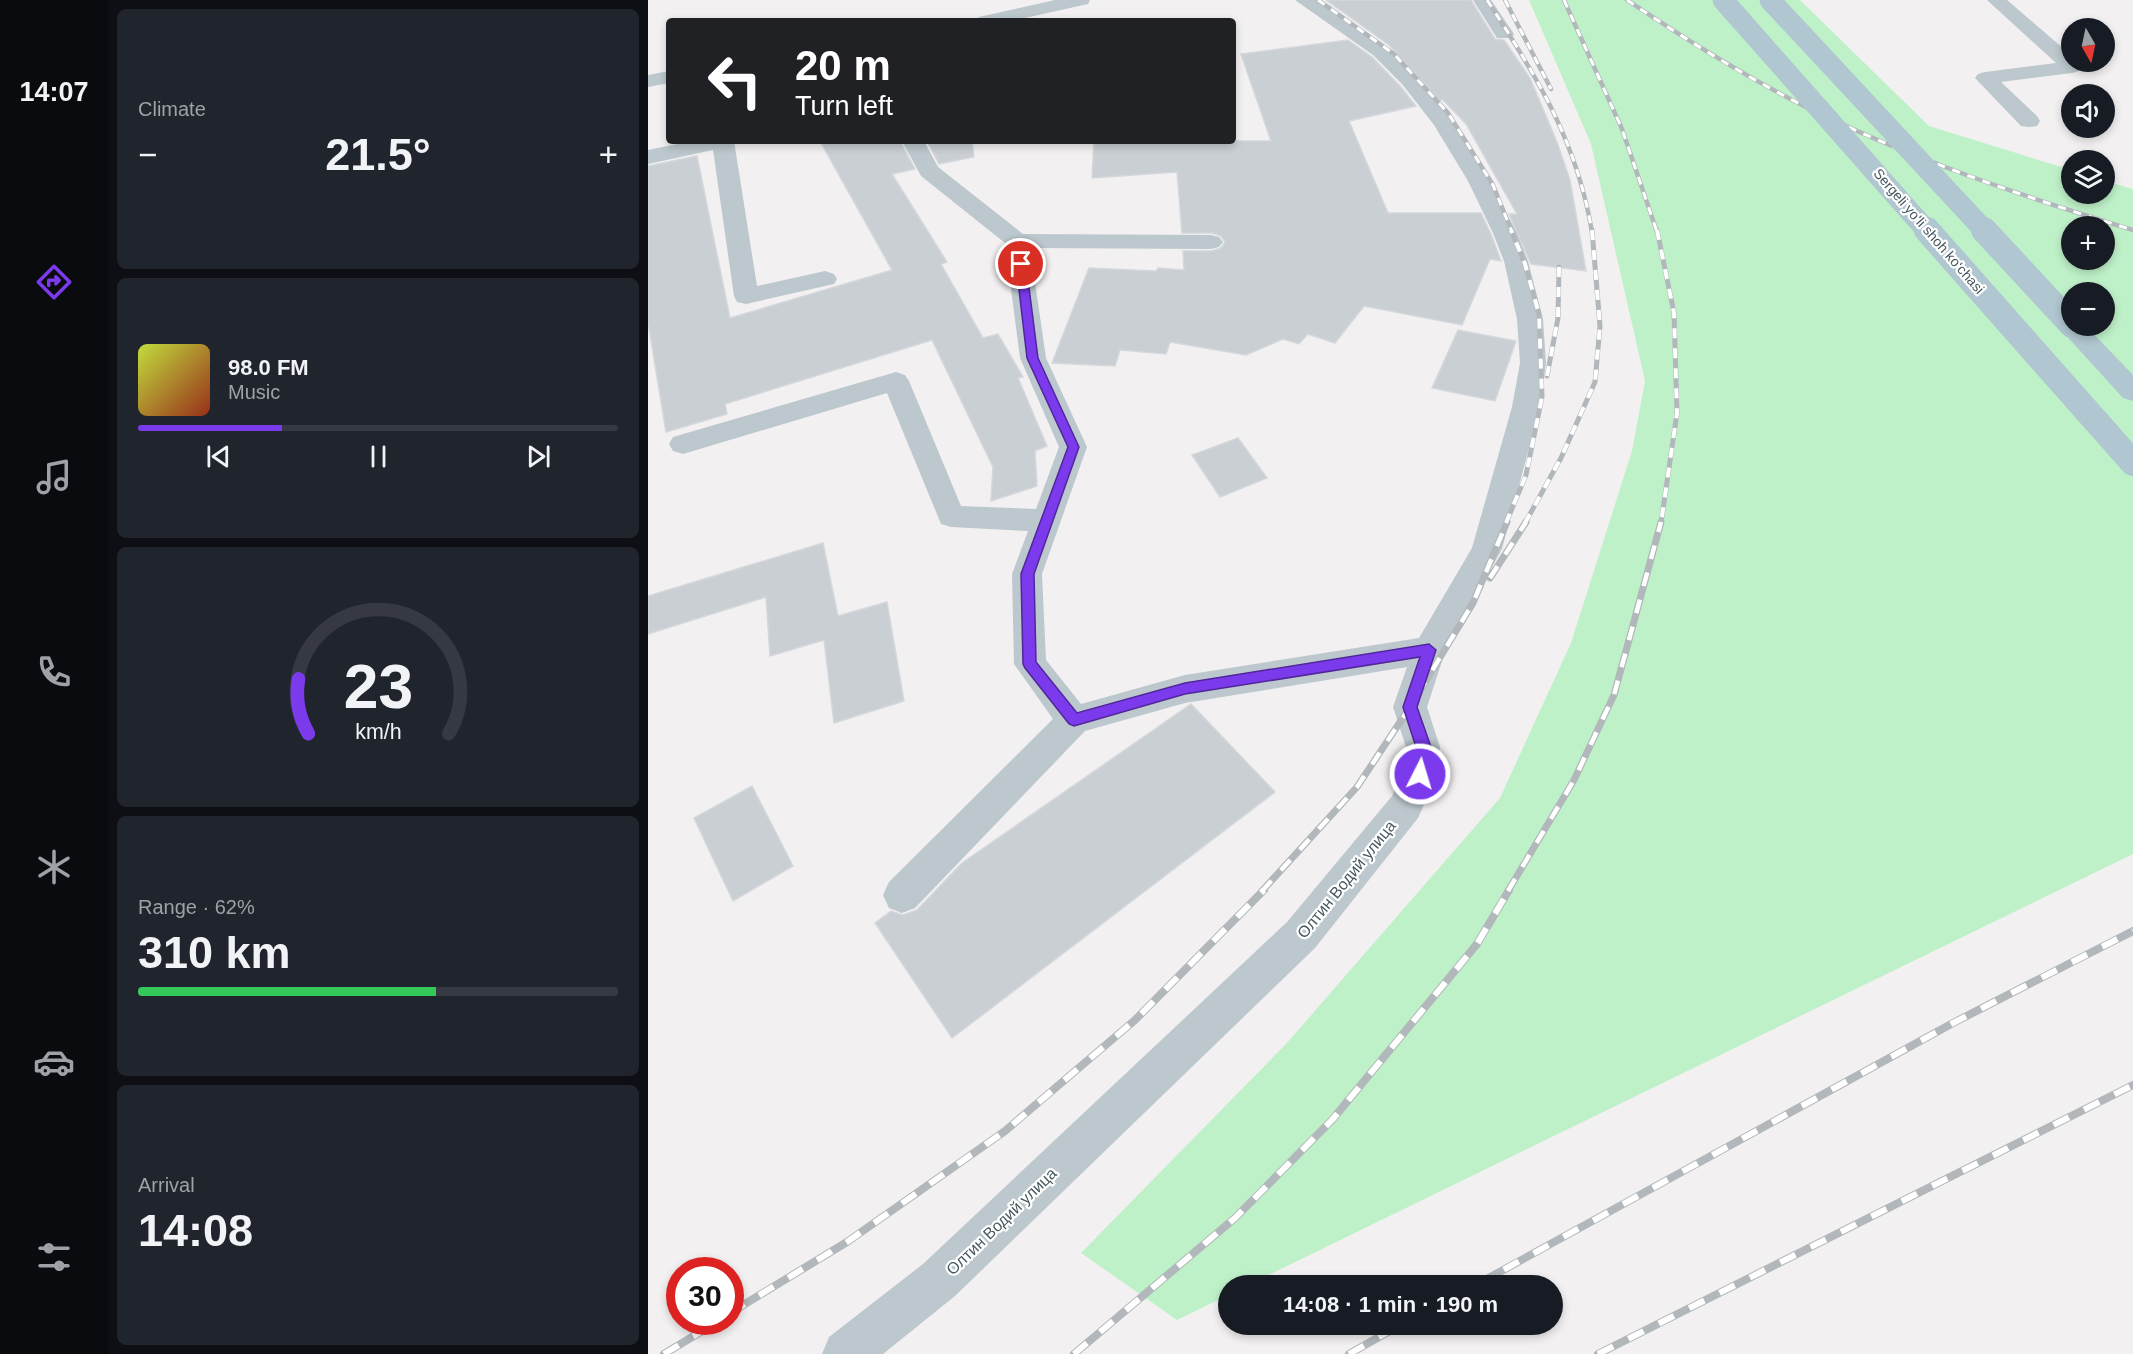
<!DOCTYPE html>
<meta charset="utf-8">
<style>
body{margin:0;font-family:Helvetica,sans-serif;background:#20242c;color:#f1f3f6;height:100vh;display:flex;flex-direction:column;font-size:22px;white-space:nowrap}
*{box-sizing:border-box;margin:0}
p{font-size:20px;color:#9ea1a6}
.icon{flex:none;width:33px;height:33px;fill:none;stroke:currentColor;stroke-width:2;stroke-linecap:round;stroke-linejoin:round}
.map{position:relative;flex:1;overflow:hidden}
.panel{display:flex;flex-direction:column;gap:9px;padding:9px;background:#0d0f14;width:540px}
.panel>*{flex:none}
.hud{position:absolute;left:18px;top:18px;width:570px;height:126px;border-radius:6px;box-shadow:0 3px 9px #0003;background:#202124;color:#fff;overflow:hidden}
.needle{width:39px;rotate:171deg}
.buttons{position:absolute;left:1413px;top:18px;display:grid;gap:12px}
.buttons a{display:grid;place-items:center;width:54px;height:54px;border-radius:50%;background:#171b24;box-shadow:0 3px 9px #0003;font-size:30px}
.speed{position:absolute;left:18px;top:1257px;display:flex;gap:12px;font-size:30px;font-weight:700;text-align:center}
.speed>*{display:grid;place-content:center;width:78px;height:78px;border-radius:50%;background:#171b24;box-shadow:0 3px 9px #0003;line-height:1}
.speed .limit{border:9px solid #d22;background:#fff;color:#111}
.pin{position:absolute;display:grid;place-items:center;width:51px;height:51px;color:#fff;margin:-26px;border:3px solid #fff;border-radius:50%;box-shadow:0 2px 6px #0007}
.me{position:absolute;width:66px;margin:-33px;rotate:5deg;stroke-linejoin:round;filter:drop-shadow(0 0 4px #0008)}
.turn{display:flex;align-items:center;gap:21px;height:126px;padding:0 30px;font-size:27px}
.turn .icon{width:78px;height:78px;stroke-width:2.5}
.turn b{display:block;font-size:42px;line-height:51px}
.big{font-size:45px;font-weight:700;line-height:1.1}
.panel .tile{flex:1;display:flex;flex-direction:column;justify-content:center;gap:9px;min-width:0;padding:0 21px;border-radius:9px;background:#20242c}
.panel .dial{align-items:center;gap:0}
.dial svg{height:156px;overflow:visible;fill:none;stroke:#363941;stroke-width:7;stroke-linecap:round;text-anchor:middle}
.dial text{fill:#f1f3f6;stroke:none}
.song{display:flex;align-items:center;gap:18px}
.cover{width:72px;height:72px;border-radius:9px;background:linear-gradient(135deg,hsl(70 70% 55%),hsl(10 70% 35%))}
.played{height:6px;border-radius:3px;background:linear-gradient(90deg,#7c3aed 30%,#363941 30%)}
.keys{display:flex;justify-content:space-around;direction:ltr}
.heat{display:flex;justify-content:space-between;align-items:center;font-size:33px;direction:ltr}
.charge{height:9px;border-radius:4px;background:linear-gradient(90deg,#34c759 62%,#363941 0)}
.trip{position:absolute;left:570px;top:1275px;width:345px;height:60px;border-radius:30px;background:#171b24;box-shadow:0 3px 9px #0003;font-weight:700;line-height:60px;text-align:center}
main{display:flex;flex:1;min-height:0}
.dock{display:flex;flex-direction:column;width:108px;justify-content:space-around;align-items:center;background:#090b0e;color:#9ea1a6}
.dock .icon{width:42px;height:42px}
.dock .selected{color:#7c3aed}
.dock b{font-size:27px;color:#f1f3f6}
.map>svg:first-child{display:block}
</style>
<main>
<nav class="dock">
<b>14:07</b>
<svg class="icon selected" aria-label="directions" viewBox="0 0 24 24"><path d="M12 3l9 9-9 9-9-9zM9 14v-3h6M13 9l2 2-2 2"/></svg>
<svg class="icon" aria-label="music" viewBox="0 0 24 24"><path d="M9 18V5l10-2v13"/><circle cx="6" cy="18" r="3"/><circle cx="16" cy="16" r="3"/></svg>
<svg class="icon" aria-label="phone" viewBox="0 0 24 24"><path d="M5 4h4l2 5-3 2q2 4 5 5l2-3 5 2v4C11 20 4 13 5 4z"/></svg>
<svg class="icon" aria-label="climate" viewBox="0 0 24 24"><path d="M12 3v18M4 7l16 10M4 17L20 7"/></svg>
<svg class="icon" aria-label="car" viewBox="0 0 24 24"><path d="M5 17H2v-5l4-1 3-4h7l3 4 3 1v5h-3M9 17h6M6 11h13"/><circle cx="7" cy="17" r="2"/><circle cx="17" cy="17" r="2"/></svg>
<svg class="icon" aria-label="filters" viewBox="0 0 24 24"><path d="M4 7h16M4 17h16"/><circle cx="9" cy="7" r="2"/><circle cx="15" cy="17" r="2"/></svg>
</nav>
<section class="panel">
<div class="tile"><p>Climate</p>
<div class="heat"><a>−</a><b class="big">21.5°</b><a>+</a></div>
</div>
<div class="tile">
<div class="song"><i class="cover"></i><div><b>98.0 FM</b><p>Music</p></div></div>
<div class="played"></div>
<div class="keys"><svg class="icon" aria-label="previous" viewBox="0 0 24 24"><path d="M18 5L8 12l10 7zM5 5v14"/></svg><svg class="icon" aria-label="pause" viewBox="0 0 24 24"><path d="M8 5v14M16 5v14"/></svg><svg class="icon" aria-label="next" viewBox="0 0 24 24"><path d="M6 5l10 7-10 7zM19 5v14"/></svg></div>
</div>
<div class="tile dial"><svg viewBox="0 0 100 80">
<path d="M14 69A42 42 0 1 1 86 69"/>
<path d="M14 69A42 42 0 0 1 9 41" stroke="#7c3aed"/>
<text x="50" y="56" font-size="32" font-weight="700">23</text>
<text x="50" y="72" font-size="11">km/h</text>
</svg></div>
<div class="tile"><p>Range · 62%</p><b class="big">310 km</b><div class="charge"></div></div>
<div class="tile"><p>Arrival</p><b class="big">14:08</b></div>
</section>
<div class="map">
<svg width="1485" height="1354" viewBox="0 0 1485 1354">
<rect width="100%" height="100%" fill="#f3f0f1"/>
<path fill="#bff1c9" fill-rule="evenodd" d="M 881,0 L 1152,0 L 1281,126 L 1423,170 L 1424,194 L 1456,194 L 1457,181 L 1485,189 L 1485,854 L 600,1285 L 580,1286 L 580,1295 L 529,1320 L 433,1253 L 638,1044 L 852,798 L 923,643 L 984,451 L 997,381 L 943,144 ZM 1424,226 L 1456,226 L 1456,260 L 1424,260 ZM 1424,292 L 1456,292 L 1456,326 L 1424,326 Z"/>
<path fill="#cacfd3" stroke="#d4d8dc" stroke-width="1.5" d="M 678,0 L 823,0 L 847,39 L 856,40 L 882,78 L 909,142 L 922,180 L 938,271 L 883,264 L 861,214 L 869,214 L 818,124 L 795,100 L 791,100 L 741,45 Z
M 700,40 L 724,57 L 752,86 L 768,106 L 701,121 L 740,213 L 833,213 L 843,234 L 853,261 L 842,259 L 814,325 L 716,306 L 687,343 L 660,334 L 651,344 L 635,339 L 598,355 L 522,342 L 518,354 L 472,350 L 467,366 L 404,363 L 441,268 L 508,271 L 510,268 L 536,270 L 535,251 L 564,251 L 573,248 L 577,242 L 573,236 L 564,233 L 534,233 L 529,172 L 444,178 L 446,141 L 623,141 L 593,54 Z
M 172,141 L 252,141 L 267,169 L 244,174 L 299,262 L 293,264 L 335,338 L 350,334 L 375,377 L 370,378 L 399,446 L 387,451 L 389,486 L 343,501 L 345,467 L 284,340 L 77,404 L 79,414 L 18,432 L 0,322 L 0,166 L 49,156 L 82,318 L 244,270 Z
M 279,141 L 324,141 L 326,157 L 291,164 Z
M 810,330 L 868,341 L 847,401 L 784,388 Z
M 590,438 L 619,478 L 572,497 L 544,455 Z
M 175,543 L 190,616 L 239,602 L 256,701 L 186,723 L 176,640 L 122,656 L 118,597 L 0,634 L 0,596 Z
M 543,704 L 627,792 L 304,1038 L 227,923 L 243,911 L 255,915 L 269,910 L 314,863 Z
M 104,786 L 145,866 L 85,901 L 46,818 Z"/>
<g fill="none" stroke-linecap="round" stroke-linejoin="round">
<path fill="#bcc8cd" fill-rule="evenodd" d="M 407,0 L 442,0 L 440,4 L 364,21 L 328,21 L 331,17 Z
M 647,0 L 669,0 L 739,47 L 768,76 L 803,118 L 842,181 L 869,233 L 880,261 L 895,319 L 898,363 L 892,407 L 854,549 L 797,652 L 779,707 L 792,747 L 790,774 L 770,818 L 667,948 L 307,1296 L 235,1354 L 174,1354 L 181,1337 L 275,1264 L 639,922 L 744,796 L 754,774 L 758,747 L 745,707 L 759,667 L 537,703 L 437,731 L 267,908 L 254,913 L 241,908 L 235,895 L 241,882 L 405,719 L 366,664 L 364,574 L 380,531 L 303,527 L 293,524 L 239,393 L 35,454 L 25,451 L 21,444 L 25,437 L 248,372 L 257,375 L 261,381 L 313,506 L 388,509 L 411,447 L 372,358 L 357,243 L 273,176 L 254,141 L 276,141 L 290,167 L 375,234 L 563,235 L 571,237 L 575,242 L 571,247 L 563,249 L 382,248 L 398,358 L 439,447 L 394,574 L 398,660 L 433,704 L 537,675 L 771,638 L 824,548 L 864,407 L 872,363 L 869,319 L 856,261 L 845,233 L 820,181 L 786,125 L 754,84 L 725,55 Z
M 825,0 L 843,0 L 866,34 L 863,38 L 849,38 Z
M 1339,0 L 1359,0 L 1424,56 L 1424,62 L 1430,62 L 1434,67 L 1431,71 L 1424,73 L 1353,82 L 1389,116 L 1392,121 L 1389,126 L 1381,127 L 1373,126 L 1327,78 L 1330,74 L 1337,72 L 1408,63 Z
M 21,71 L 21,83 L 0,87 L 0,75 Z
M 44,141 L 86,141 L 109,286 L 177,271 L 186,274 L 189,279 L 186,284 L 98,304 L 89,302 L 86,296 L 65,150 L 0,164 L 0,150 Z"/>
<path fill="#b0c6d0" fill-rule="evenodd" d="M 1424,318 L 1424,326 L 1438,326 L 1485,375 L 1485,401 L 1475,398 L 1415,332 L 1411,326 L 1415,320 Z"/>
<defs>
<path id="rail-far3" d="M 670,0 L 746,54 L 800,113 L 845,185 L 864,232
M 839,0 C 888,75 929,141 944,232
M 857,0 L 903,89
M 916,0 L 974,129 L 1009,232
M 979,0 C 1037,39 1096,76 1158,107 C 1263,159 1374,196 1485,230"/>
<path id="rail-far2" d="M 1009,230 L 1026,313 L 1029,413 L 1013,523
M 899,376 L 910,318 L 911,267
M 858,523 L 878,475 L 894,397 L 891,314 L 877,264 L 863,230
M 877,523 L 913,458 L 947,382 L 952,326 L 944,230"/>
<path id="rail-far1" d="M 842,578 L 878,522
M 614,891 L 709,787 L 762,707 L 825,603 L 859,522
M 860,891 L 926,780 L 966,695 L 1013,522"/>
<path id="rail" d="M 826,1286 L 1305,1023 L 1485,931
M 82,1313 L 199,1242 L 357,1131 L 487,1020 L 616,890
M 16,1354 L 69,1322
M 426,1354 L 587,1218 L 684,1120 L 829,944 L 861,890
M 701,1354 L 754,1324
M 950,1354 L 1485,1085"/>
</defs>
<use href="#rail-far3" stroke="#b2b7bb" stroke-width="4.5"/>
<use href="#rail-far2" stroke="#b2b7bb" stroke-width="5"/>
<use href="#rail-far1" stroke="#b2b7bb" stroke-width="7"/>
<use href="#rail" stroke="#b2b7bb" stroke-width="8"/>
<use href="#rail-far3" stroke="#fff" stroke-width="3" stroke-dasharray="8" stroke-linecap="butt"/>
<use href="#rail-far2" stroke="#fff" stroke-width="4" stroke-dasharray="10" stroke-linecap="butt"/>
<use href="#rail-far1" stroke="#fff" stroke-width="4.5" stroke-dasharray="14" stroke-linecap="butt"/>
<use href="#rail" stroke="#fff" stroke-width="6" stroke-dasharray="17" stroke-linecap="butt"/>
<path stroke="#b0c6d0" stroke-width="21" d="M 1075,0 L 1280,232
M 1122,0 L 1338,232"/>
<path stroke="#b0c6d0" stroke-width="26" d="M 1279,230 L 1485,463
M 1336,230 L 1424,325"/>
</g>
<path fill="#7c3aed" stroke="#51269a" stroke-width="1.5" d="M 373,261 L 378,264 L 390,358 L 431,447 L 386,574 L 388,662 L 429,713 L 537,683 L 781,644 L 788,650 L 769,707 L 783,747 L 777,779 L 772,781 L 767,779 L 765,774 L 768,747 L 755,707 L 772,657 L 537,694 L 426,726 L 421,724 L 377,668 L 375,664 L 373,574 L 420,447 L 379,358 L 368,264 Z"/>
<g text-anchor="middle" stroke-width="4.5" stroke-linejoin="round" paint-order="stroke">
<g font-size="14" fill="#48585f" stroke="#fff">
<text transform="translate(1281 231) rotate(49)" y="5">Sergeli yo‘li shoh ko‘chasi</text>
</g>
<g font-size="16" fill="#48585f" stroke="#fff">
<text transform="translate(698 879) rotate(-51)" y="6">Олтин Водий улица</text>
<text transform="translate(353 1221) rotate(-44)" y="6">Олтин Водий улица</text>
</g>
</g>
</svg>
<div class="buttons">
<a><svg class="needle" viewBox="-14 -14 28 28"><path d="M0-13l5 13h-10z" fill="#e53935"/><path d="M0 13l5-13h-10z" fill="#9ea1a6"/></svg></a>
<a><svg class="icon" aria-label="sound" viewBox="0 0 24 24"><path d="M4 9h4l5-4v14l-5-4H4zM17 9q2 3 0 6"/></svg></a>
<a><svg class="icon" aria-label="layers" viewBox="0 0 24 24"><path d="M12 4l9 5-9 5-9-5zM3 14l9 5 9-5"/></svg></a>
<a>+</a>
<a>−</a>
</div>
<div class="speed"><div class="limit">30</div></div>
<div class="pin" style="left:373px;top:264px;background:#d93025"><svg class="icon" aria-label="arrive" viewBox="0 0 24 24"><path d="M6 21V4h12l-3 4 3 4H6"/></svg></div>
<svg class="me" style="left:772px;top:774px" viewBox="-20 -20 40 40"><circle r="17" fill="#7c3aed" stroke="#fff" stroke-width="3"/><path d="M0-11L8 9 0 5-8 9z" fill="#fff"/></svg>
<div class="trip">14:08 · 1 min · 190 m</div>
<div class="hud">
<div class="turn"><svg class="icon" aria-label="left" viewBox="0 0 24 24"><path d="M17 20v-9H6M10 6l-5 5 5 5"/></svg><div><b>20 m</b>Turn left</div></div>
</div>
</div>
</main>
